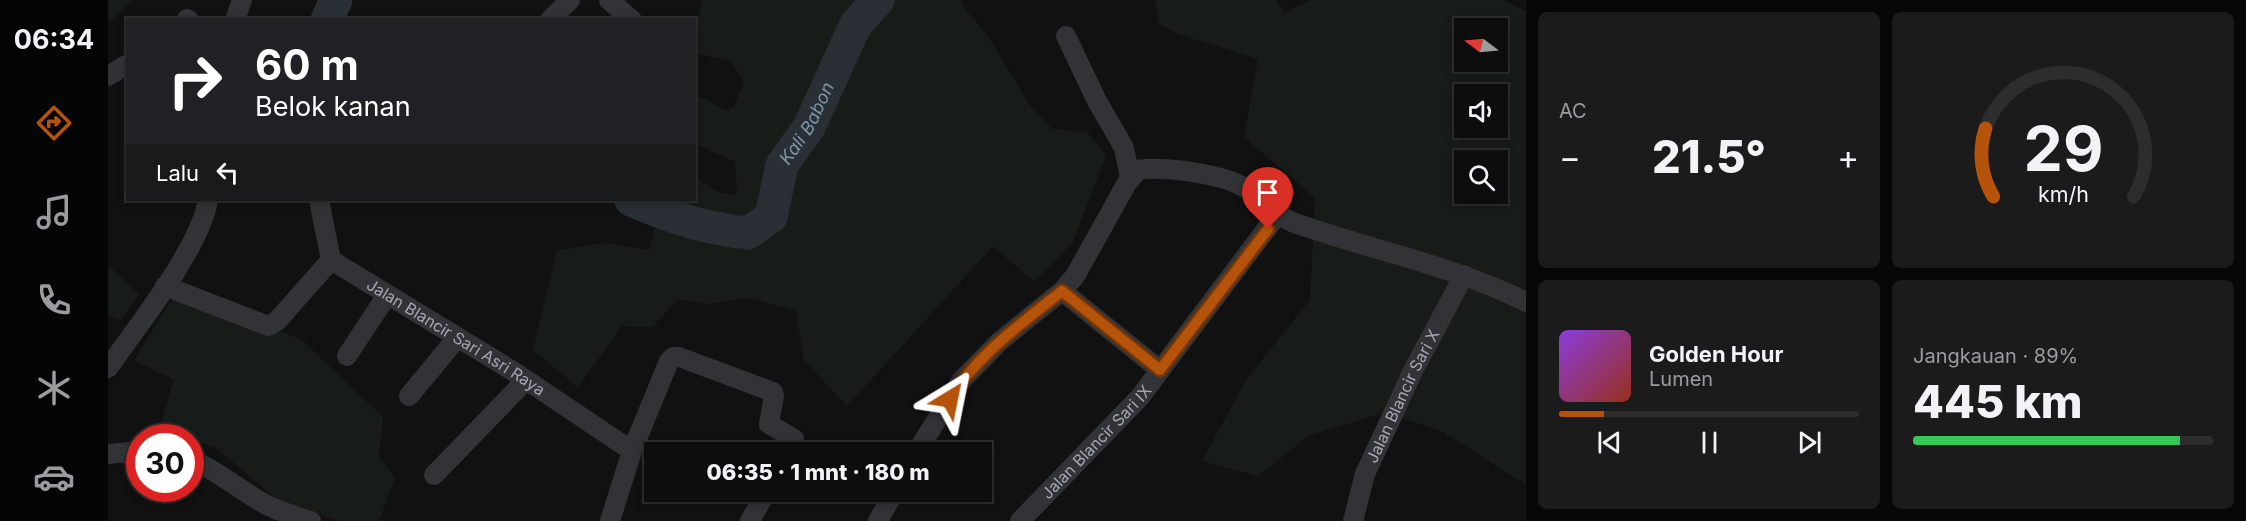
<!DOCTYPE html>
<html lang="id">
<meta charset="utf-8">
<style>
body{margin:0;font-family:Inter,sans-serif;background:#1b1b1c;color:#f1f3f6;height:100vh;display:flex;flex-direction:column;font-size:22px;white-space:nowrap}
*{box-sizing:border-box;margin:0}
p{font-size:20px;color:#9a9c9e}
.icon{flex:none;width:33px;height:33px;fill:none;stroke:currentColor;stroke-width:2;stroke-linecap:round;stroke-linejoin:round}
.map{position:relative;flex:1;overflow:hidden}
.drawer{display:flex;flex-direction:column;gap:12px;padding:12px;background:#070708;width:720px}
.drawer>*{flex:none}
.banner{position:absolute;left:18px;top:18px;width:570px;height:183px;border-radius:0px;box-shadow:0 3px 9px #0003,0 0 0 2px #2d2d2e;background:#202124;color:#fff;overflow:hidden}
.needle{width:39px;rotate:286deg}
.controls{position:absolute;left:1346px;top:18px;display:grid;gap:12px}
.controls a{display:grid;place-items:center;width:54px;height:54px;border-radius:0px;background:#0d0d0e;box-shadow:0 3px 9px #0003,0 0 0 2px #2d2d2e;font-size:30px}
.speed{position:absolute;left:18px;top:424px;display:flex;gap:12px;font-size:30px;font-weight:700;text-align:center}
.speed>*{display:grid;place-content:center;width:78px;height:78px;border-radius:50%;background:#0d0d0e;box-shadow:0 3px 9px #0003,0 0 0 2px #2d2d2e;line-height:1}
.speed .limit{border:9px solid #d22;background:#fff;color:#111}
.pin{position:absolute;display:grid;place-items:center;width:51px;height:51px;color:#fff;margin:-62px -26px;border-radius:50% 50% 50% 0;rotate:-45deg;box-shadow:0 0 6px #0007}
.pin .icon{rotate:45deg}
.me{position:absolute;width:66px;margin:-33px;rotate:35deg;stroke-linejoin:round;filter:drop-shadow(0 0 4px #0008)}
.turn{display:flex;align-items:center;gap:21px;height:126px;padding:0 30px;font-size:27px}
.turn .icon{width:78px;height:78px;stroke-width:2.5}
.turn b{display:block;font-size:42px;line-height:51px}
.then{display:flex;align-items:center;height:57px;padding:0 30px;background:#0003;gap:12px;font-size:22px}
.big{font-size:45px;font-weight:800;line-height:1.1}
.drawer .card{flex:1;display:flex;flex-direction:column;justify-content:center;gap:9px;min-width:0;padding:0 21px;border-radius:9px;background:#1b1b1c}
.drawer .dial{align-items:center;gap:0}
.dial svg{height:156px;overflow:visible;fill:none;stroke:#2d2d2e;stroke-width:7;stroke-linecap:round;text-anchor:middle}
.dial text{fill:#f1f3f6;stroke:none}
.song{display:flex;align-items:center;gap:18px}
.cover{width:72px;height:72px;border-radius:9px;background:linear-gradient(135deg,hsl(270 70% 55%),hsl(10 70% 35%))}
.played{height:6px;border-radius:3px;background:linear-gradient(90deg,#b45309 15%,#2d2d2e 15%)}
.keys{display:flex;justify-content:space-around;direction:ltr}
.heat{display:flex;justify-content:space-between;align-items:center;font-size:33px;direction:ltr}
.charge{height:9px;border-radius:4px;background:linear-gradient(90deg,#34c759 89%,#2d2d2e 0)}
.drawer .tiles{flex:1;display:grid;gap:12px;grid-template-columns:repeat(2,1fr)}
.trip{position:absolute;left:536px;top:442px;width:348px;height:60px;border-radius:0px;background:#0d0d0e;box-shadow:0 3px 9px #0003,0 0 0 2px #2d2d2e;font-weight:800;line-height:60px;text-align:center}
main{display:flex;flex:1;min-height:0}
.tab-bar{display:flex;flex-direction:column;width:108px;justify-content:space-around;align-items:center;background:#050506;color:#9a9c9e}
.tab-bar .icon{width:42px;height:42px}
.tab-bar .current{color:#b45309}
.tab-bar b{font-size:27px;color:#f1f3f6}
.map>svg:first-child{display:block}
</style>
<main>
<nav class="tab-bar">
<b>06:34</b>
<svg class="icon current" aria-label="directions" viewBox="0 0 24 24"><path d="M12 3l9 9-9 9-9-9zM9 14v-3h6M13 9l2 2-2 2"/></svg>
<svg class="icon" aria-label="music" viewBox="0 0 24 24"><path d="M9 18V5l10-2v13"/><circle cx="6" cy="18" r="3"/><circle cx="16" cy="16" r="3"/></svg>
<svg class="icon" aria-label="phone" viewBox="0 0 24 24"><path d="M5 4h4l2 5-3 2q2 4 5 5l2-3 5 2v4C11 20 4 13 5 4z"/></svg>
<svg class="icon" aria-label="climate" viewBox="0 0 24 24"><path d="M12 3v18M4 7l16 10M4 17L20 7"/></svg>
<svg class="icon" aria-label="car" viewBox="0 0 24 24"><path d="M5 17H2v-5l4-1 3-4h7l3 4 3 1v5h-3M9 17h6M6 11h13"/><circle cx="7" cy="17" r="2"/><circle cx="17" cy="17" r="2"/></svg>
</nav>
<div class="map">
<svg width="1418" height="521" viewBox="0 0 1418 521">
<rect width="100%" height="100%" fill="#111112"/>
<path fill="#181c18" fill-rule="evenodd" d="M 0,0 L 25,0 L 0,23 Z
M 595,0 L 853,0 L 854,5 L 879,35 L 923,107 L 944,129 L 979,132 L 998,155 L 965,242 L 927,282 L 885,246 L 739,406 L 696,360 L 688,311 L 642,298 L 599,304 L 570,299 L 544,327 L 514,326 L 470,387 L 425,350 L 449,251 L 497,243 L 541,250 L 555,200 L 586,200 L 587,176 C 599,186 611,195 628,195 L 629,188 L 627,162 L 587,144 L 587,97 L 597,99 L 619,111 L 626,106 L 636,82 L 623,61 L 590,54 L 587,51 L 587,32 Z
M 1047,0 L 1168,0 L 1176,12 L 1203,0 L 1395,0 L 1418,11 L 1418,485 L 1337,433 L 1278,412 L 1200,436 L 1150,476 L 1094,461 L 1138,380 L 1202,300 L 1207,198 L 1136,137 L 1150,59 L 1070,34 L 1051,24 ZM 1356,28 L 1389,28 L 1389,62 L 1356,62 ZM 1356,94 L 1389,94 L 1389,128 L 1356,128 ZM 1356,160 L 1389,160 L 1389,194 L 1356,194 Z
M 0,265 L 31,294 L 13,320 L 0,315 Z
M 66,296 L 138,316 L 194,340 L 275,417 L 271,457 L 287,478 L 271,521 L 232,521 L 168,499 L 107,447 L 83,441 L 82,438 L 71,438 L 50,433 L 66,380 L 26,360 Z"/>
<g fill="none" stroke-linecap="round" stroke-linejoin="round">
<g stroke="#292f34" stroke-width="33">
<path d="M 219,20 L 228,0"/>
<path id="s1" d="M 523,200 C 561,217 598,229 640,233 L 663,217 L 674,165 L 701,127 L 748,24 L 770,0"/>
</g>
<g stroke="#323337" stroke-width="20">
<path d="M 501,0 L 524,20"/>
<path d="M 79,19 L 81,20"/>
<path d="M 127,20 L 134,0"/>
<path d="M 442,20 L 462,0"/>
<path d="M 958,36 L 988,99 L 1016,148 L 1022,178"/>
<path d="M 0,76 L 20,64"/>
<path id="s2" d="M 211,200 L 223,260 L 408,373 L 524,451"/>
<path d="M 57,286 L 160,326 L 169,321 L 223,260"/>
<path d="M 954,291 L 1052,370"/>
<path d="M 239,356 L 279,295"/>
<path d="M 0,368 C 29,327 92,248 100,200"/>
<path d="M 301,396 L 349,338"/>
<path d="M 808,453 L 853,381 L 891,342 L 954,291 L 967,276 L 1019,183 L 1030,170 C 1056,166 1117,174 1139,189 C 1155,200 1167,214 1184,222 C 1262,250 1344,265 1418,302"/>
<path d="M 0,454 L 32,451"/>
<path d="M 82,459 C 110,471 129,488 155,503 C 169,511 186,516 203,521"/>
<path d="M 326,475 L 418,380"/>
<path d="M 502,521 L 524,451 L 561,361 L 565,357 L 571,357 L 665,392 L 666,396 L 661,424 L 686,439 L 686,443 L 680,453"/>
<path d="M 642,521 L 658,492"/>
<path d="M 770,521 L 786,492"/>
<path id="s3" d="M 912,521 L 1032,397 L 1169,215"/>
<path id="s4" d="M 1245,521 L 1257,474 L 1305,371 L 1356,275"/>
</g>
</g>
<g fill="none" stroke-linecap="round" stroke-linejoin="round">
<defs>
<path id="route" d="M 842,399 C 869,355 913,324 954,291 L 1052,370 L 1160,229"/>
</defs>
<use href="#route" stroke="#753606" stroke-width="15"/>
<use href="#route" stroke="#b45309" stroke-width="10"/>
</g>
<g text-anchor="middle" stroke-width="6" stroke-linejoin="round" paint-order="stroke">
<g font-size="16" fill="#a3a8b2" stroke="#0c0c0d">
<text dy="6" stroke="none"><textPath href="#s2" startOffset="208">Jalan Blancir Sari Asri Raya</textPath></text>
<text dy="6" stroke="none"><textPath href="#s4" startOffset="135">Jalan Blancir Sari X</textPath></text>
<text dy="6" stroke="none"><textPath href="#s3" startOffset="110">Jalan Blancir Sari IX</textPath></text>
</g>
<g font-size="18" font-style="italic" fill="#7d95aa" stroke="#0c0c0d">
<text dy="6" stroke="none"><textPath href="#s1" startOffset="252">Kali Babon</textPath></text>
</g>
</g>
</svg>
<div class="controls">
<a><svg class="needle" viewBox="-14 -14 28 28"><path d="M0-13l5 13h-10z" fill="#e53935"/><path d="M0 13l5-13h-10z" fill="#9a9c9e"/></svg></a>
<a><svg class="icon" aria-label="sound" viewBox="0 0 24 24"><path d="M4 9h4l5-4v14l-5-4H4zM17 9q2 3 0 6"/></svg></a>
<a><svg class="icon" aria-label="search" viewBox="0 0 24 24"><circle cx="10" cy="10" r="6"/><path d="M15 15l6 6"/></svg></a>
</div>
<div class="speed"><div class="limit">30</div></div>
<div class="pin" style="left:1160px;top:229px;background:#d93025"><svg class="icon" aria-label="arrive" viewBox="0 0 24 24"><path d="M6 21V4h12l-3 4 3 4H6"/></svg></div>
<svg class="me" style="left:842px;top:399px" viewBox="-20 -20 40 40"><path d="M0-17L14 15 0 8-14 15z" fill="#b45309" stroke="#fff" stroke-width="4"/></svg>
<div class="trip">06:35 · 1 mnt · 180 m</div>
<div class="banner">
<div class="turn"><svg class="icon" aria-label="right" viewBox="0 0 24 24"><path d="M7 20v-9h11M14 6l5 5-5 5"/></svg><div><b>60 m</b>Belok kanan</div></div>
<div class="then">Lalu<svg class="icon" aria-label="left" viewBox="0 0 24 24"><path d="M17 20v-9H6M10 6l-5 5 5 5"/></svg></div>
</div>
</div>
<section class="drawer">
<div class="tiles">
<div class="card"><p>AC</p>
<div class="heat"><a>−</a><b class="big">21.5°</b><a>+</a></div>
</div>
<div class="card dial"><svg viewBox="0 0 100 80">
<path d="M14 69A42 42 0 1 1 86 69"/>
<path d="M14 69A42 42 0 0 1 10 34" stroke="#b45309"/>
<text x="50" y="56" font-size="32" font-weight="700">29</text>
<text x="50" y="72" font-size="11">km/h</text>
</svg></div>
<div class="card">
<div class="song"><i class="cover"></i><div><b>Golden Hour</b><p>Lumen</p></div></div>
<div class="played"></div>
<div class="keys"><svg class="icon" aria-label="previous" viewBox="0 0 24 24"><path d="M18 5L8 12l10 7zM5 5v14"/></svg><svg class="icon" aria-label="pause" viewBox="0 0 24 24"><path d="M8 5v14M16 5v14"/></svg><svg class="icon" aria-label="next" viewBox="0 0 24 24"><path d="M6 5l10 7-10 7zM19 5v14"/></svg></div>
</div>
<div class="card"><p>Jangkauan · 89%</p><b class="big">445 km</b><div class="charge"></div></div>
</div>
</section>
</main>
